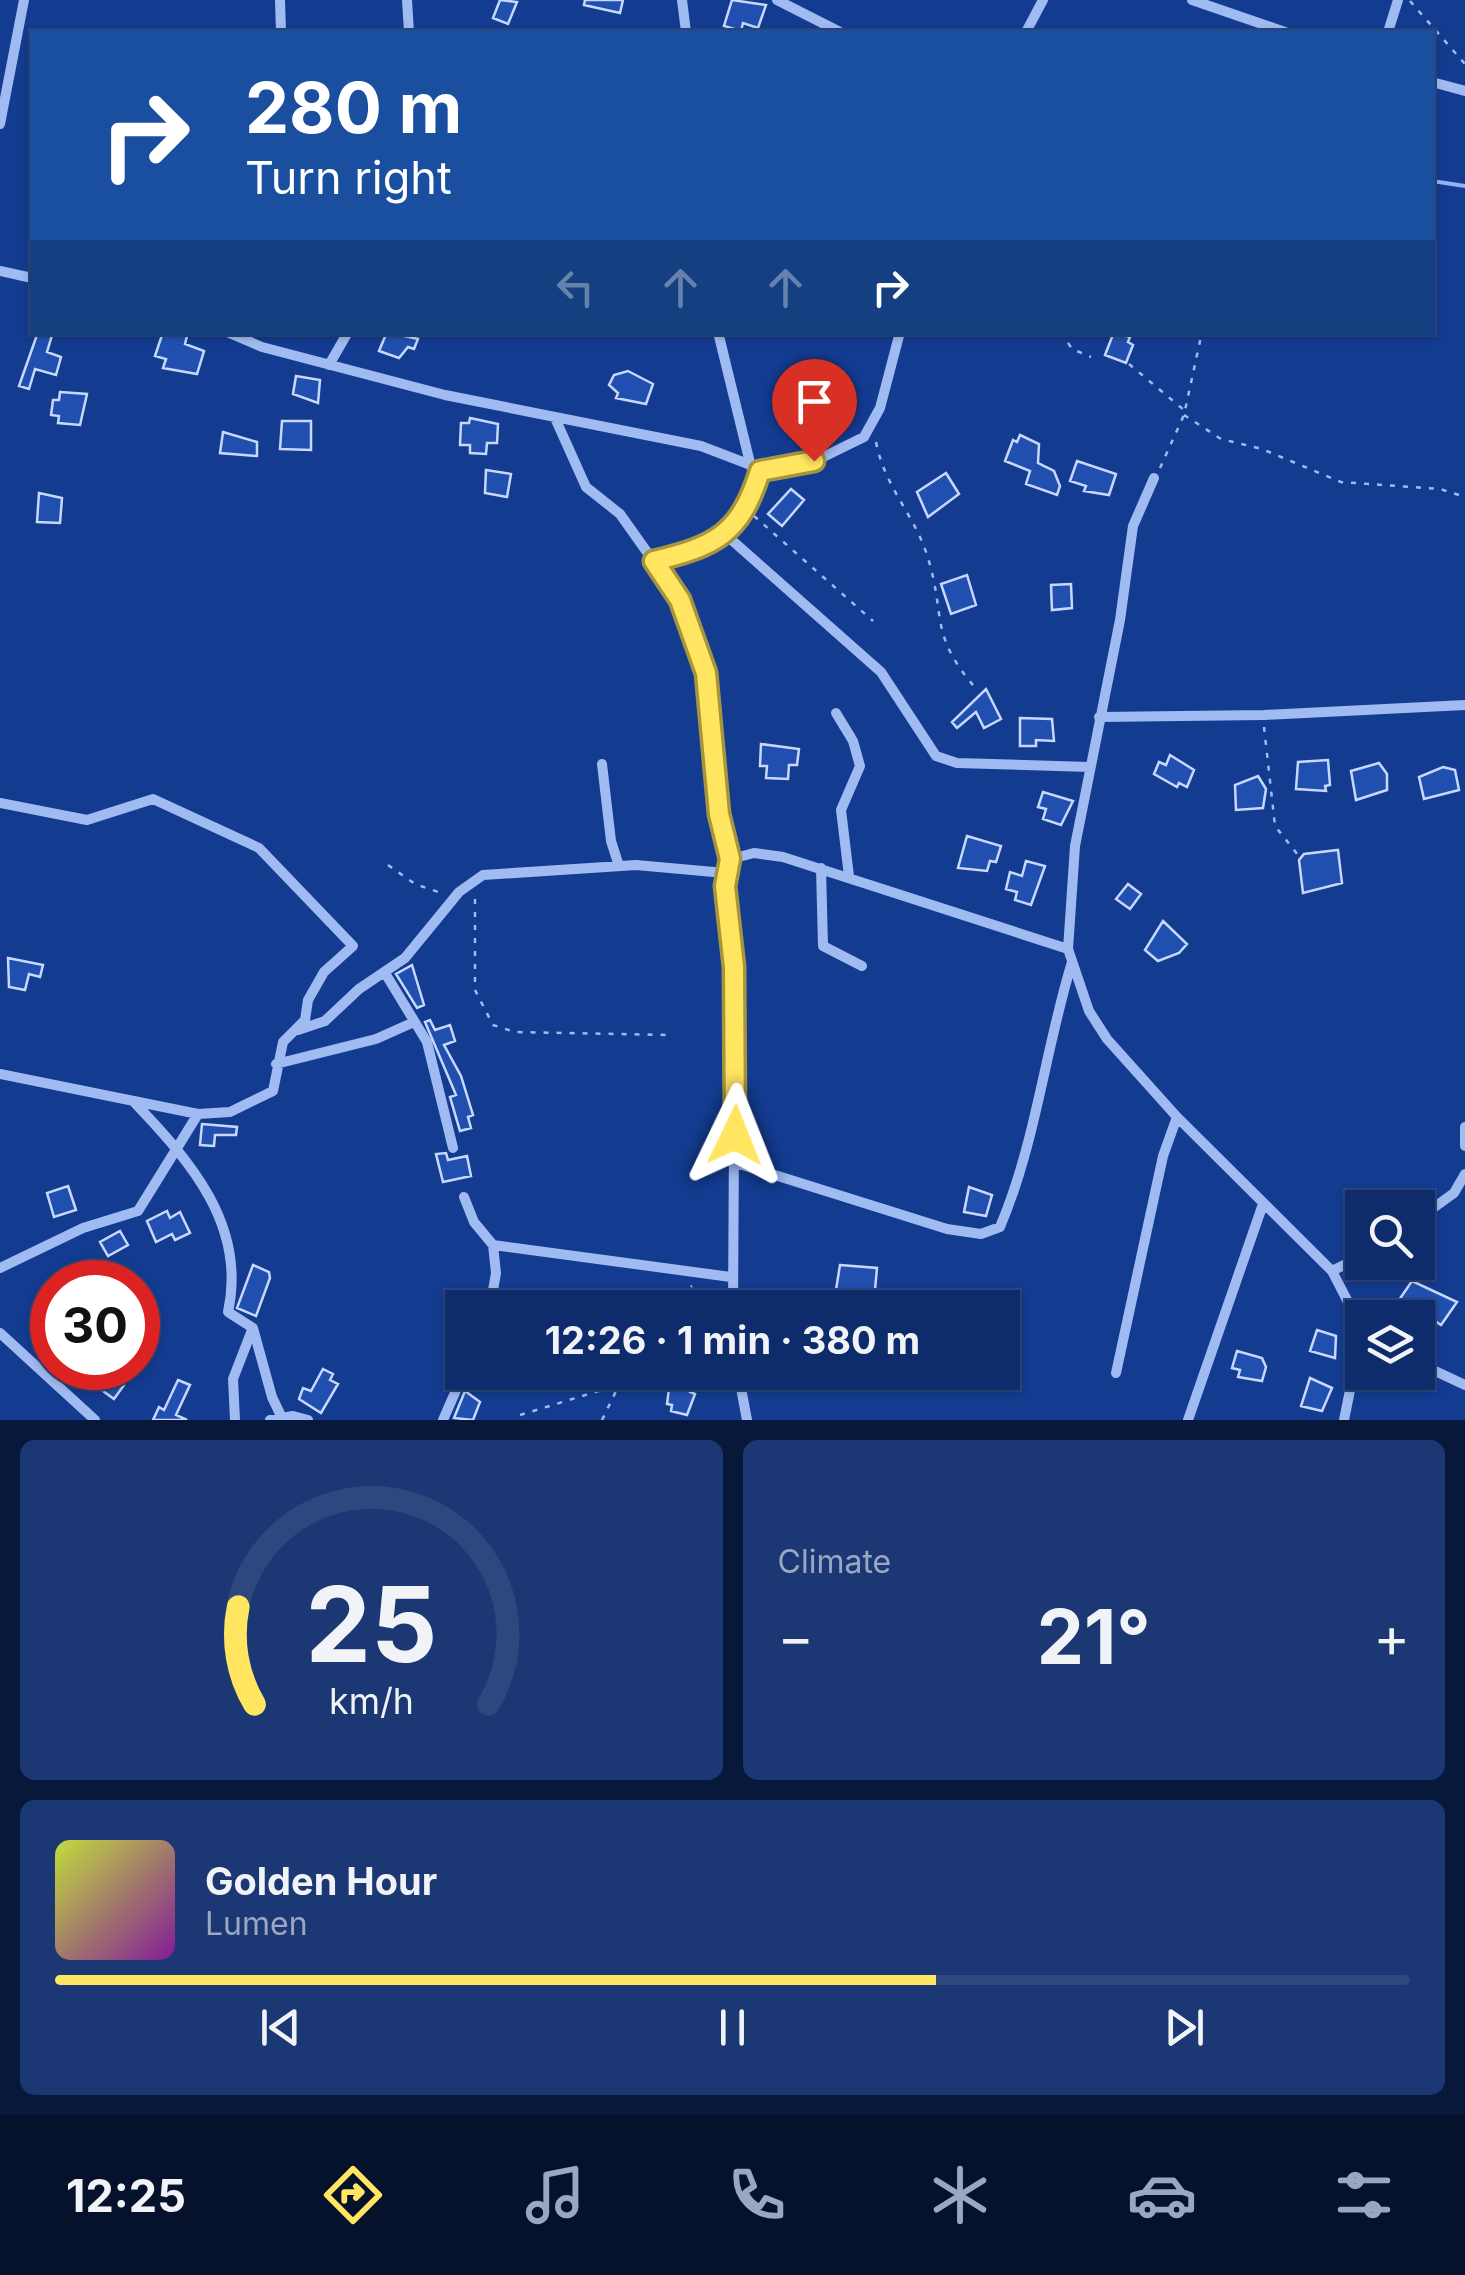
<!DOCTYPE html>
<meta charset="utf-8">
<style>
body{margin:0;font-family:Inter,sans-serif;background:#1c3874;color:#f1f3f6;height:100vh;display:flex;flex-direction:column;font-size:38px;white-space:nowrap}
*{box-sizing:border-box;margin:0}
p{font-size:32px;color:#9ba7c2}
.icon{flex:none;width:55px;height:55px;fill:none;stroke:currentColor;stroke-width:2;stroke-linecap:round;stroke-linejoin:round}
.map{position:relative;height:1420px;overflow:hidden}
.drawer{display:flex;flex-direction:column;gap:20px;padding:20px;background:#08183b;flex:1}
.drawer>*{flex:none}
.banner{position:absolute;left:30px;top:30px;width:1405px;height:305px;border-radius:0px;box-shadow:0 2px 8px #0004,0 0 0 2px #2e487f;background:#1a4fa0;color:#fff;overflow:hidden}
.controls{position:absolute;left:1345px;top:1190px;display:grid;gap:20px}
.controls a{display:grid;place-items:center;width:90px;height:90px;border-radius:0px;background:#0e2c6c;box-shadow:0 2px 8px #0004,0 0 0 2px #2e487f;font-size:50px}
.speed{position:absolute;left:30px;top:1260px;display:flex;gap:20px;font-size:50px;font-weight:700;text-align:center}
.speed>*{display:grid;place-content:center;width:130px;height:130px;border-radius:50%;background:#0e2c6c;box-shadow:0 2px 8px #0004,0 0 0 2px #2e487f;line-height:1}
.speed .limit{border:15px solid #d22;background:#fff;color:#111}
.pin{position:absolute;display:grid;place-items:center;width:85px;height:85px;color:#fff;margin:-102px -42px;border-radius:50% 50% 50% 0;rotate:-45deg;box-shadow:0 0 10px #0007}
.pin .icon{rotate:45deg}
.me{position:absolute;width:110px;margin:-55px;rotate:2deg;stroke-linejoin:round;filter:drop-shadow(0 0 8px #0008)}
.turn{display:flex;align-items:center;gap:35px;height:210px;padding:0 50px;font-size:45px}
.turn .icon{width:130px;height:130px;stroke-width:2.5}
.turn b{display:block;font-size:70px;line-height:85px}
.lanes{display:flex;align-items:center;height:95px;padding:0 50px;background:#0003;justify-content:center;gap:50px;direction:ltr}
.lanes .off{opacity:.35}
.big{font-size:75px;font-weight:700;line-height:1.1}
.drawer .widget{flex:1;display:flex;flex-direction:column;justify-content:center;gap:15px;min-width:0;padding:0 35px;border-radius:15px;background:#1c3874}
.drawer .dial{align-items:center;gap:0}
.dial svg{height:260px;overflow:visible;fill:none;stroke:#2e487f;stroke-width:7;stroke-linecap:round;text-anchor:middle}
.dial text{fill:#f1f3f6;stroke:none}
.song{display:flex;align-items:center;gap:30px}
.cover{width:120px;height:120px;border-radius:15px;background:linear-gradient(135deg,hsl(70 70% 55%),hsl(290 70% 35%))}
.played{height:10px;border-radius:5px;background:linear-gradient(90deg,#ffe560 65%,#2e487f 65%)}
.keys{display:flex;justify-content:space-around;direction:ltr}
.heat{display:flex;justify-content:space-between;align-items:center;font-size:55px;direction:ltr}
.drawer .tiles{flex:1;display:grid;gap:20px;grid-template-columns:1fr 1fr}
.widget:last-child{grid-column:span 2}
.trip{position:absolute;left:445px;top:1290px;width:575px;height:100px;border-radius:0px;background:#0e2c6c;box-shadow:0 2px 8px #0004,0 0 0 2px #2e487f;font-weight:700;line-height:100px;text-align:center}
.menu{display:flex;height:160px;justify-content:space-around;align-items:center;background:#06122b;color:#9ba7c2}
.menu .icon{width:70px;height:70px}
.menu .active{color:#ffe560}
.menu b{font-size:45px;color:#f1f3f6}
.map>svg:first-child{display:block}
</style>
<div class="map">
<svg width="1465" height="1420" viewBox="0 0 1465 1420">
<rect width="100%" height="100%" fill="#133b90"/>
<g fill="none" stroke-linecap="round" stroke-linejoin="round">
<path stroke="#92b3f4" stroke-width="4" d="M 1432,181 L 1465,186"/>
</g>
<path fill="#214fb0" stroke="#c7d8fc" stroke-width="2.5" d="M 500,0 L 517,2 L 508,24 L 493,18 Z
M 585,0 L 623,0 L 620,13 L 584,5 Z
M 732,0 L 766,5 L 758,28 L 743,23 L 741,31 L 724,26 Z
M 38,332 L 53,332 L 47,352 L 61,357 L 56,375 L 35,369 L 29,389 L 19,386 Z
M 163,332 L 188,332 L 185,344 L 204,351 L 197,374 L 163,368 L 166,359 L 155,356 Z
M 387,332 L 418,339 L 414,349 L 408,347 L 399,358 L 379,351 Z
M 1114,332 L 1130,337 L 1128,342 L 1133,345 L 1126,363 L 1105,355 Z
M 628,371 L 653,384 L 646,404 L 616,398 L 618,393 L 609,385 L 614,375 Z
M 296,376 L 320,380 L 318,403 L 293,394 Z
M 60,392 L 87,394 L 80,425 L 58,423 L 59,416 L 51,415 L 53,400 L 59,400 Z
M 470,418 L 498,424 L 497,443 L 487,443 L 486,454 L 470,453 L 470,445 L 460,445 L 461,423 L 469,423 Z
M 282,421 L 311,421 L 311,450 L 280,449 Z
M 223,432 L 257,442 L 257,456 L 220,453 Z
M 1020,435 L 1039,444 L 1038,463 L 1054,471 L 1060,486 L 1057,495 L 1026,484 L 1030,471 L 1005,461 L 1013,440 L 1017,442 Z
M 1077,461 L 1116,474 L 1109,495 L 1084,491 L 1086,486 L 1070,481 Z
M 486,470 L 511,474 L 507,497 L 485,493 Z
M 946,473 L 959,494 L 928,517 L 917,492 Z
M 791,489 L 804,500 L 782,526 L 768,514 Z
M 39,493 L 62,498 L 60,523 L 37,522 Z
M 967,575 L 976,605 L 951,614 L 941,584 Z
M 1071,584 L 1072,608 L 1052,610 L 1051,585 Z
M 986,689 L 1001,719 L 984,728 L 976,712 L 957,728 L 952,722 Z
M 1020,718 L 1052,719 L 1054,741 L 1036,740 L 1036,746 L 1020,746 Z
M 761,744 L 799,749 L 797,765 L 789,765 L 788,779 L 766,778 L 767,766 L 760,766 Z
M 1170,755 L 1194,770 L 1187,787 L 1179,783 L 1177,787 L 1154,774 L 1159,762 L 1166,765 Z
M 1328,760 L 1330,785 L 1325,786 L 1326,791 L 1296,789 L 1298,762 Z
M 1379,763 L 1387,774 L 1387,790 L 1356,800 L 1351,771 Z
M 1443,767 L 1455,770 L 1459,790 L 1424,799 L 1419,777 Z
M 1258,776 L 1266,789 L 1263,808 L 1236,810 L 1235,785 Z
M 1043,792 L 1073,801 L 1061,825 L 1043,819 L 1046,809 L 1038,807 Z
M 967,836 L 1001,846 L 996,862 L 990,861 L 987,871 L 958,868 Z
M 1338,850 L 1342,883 L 1303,893 L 1299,860 L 1304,854 Z
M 1026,861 L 1045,866 L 1031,905 L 1015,900 L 1017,892 L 1006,889 L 1010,872 L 1022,876 Z
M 1128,884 L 1141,894 L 1130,909 L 1116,899 Z
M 1163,921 L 1187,944 L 1179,953 L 1158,961 L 1145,950 Z
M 8,958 L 43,965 L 40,977 L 29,974 L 25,990 L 9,987 Z
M 412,965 L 424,1005 L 417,1008 L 396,974 Z
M 430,1020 L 435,1030 L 450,1025 L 455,1041 L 444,1045 L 461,1076 L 473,1115 L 468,1117 L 471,1128 L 460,1131 L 450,1097 L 456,1095 L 425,1022 Z
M 202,1124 L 237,1127 L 236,1135 L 215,1135 L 214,1146 L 200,1145 Z
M 446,1153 L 448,1160 L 467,1156 L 471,1176 L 443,1182 L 436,1154 Z
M 68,1186 L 76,1210 L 54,1217 L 47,1193 Z
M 969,1187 L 992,1195 L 986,1216 L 964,1212 Z
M 167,1211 L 170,1218 L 180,1212 L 190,1233 L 175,1240 L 172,1234 L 156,1242 L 147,1221 Z
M 120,1231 L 128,1245 L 108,1256 L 100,1242 Z
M 253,1265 L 269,1272 L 270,1278 L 256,1316 L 237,1308 Z
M 840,1265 L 877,1268 L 874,1301 L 851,1299 L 850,1308 L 833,1308 Z
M 1412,1281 L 1457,1302 L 1441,1325 L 1435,1321 L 1431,1328 L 1399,1300 Z
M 1317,1330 L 1336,1336 L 1335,1358 L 1310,1351 Z
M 1237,1351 L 1262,1358 L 1266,1367 L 1262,1381 L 1238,1377 L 1240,1370 L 1232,1368 Z
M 323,1369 L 333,1374 L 330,1380 L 338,1384 L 321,1413 L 299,1399 L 303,1388 L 311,1391 Z
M 105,1372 L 124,1385 L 114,1399 L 96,1386 Z
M 671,1373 L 693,1378 L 690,1392 L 695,1394 L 687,1415 L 671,1411 L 672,1405 L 667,1404 Z
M 1310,1378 L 1332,1388 L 1322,1411 L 1301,1406 Z
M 178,1380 L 190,1385 L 176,1415 L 187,1420 L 153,1420 L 159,1407 L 164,1410 Z
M 465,1391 L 480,1402 L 473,1420 L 454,1418 Z"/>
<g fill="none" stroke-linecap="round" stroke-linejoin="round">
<path stroke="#a0bbf1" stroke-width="2.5" stroke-dasharray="5 8" stroke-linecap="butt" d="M 1410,1 L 1465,64
M 1061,332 L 1072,349 L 1091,357
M 1129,364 L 1184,410
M 1184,415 L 1221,439 L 1262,449 L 1341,482 L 1440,489 L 1465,497
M 876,442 C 885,488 914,514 927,555 C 947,617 927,633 978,691
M 1160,468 L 1184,415 L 1202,332
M 754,516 L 873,621
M 1264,727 L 1275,826 L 1298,855
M 388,865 L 415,884 L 444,894
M 475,899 L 475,990 L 493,1025 L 515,1032 L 669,1035
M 658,1308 L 692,1286
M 520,1415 L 615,1386 L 625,1372
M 602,1420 L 621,1381"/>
<path stroke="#a0bbf1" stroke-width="10" d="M 280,0 L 281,32
M 407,0 L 409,32
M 682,0 L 686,32
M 777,0 L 840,32
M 1192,0 L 1285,32
M 1026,32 L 1043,0
M 1388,32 L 1398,0
M 1432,82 L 1465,91
M 0,124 L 24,0
M 0,271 L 32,278
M 227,332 L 262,347 L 445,395 L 701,446 L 769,472 L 815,461 L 864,437 L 880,408 L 900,332
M 718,332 L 751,467
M 329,365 L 348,332
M 555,418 L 586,487 L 620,514 L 681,600 L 693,628 L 706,673 L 719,814 L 731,859
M 1154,478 L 1133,526 L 1120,620 L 1075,846 L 1068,949 L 1089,1011 L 1107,1039 L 1177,1117 L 1332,1271 L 1362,1329
M 726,535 L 881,672 L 936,756 L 957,763 L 1090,767
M 654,561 C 715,546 739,535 760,471
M 836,713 L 853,741 L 860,766 L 841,810 L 849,876
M 1099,717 L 1264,715 L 1465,705
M 602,764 L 611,841 L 619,866
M 0,803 L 87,820 L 153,799 L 259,848 L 353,946 L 324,972 L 308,1000 L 305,1020 L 283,1042 L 273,1091 L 230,1112 L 198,1114 L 0,1074
M 821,868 L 823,946 L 862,966
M 385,973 L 427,1042 L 453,1148
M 298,1030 L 325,1021 L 359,989 L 405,958 L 459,892 L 483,875 L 636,865 L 725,873
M 276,1064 L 376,1039 L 414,1022
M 134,1102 C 190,1161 247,1225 228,1312 L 253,1328 L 272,1397 L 282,1418
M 1465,1127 L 1465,1146
M 733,1162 L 947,1229 L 981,1234 L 1000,1227 C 1036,1142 1045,1050 1072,962
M 464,1197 L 474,1222 L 493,1245 L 731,1277
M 1418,1219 L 1454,1193 L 1465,1174
M 0,1268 L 83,1228 L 138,1211 L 198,1114
M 1332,1271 L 1362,1256
M 490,1308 L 496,1273 L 493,1245
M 733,1308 L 735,967 L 725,886 L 731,859 L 754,853 L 783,857 L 1068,949
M 0,1333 L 95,1420
M 1418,1363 L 1465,1385
M 738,1372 L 747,1420
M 1116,1373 L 1163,1156 L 1177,1117
M 235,1420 L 233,1379 L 252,1330
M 270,1420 L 293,1416 L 308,1420
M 443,1420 L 464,1372
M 1188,1420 L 1263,1204
M 1344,1420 L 1362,1331"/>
</g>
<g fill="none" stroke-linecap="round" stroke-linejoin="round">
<defs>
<path id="route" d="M 735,1135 L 734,967 L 725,886 L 730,859 L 719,814 L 706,673 L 680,600 L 654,561 C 715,546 740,535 760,471 L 814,461"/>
</defs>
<use href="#route" stroke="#a6953e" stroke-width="25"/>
<use href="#route" stroke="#ffe560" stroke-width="18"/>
</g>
</svg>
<div class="controls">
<a><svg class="icon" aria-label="search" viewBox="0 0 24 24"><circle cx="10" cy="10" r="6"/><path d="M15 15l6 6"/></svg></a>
<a><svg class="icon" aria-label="layers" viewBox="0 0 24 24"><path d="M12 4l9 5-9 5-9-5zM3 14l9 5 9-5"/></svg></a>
</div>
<div class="speed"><div class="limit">30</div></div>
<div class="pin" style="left:814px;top:461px;background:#d93025"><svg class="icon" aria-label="arrive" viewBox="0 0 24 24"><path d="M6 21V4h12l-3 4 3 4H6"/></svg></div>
<svg class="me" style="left:735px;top:1135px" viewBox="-20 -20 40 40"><path d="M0-17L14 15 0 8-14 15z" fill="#ffe560" stroke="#fff" stroke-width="4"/></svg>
<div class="trip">12:26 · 1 min · 380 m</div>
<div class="banner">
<div class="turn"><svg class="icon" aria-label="right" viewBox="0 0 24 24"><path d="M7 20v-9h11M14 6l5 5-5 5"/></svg><div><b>280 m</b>Turn right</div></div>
<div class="lanes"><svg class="icon off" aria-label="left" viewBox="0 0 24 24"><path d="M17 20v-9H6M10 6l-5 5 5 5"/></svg><svg class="icon off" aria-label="ahead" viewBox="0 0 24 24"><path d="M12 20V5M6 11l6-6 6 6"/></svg><svg class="icon off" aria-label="ahead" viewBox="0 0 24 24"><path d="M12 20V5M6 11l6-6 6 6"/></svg><svg class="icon" aria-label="right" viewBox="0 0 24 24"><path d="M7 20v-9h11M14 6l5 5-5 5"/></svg></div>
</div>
</div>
<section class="drawer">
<div class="tiles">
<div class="widget dial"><svg viewBox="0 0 100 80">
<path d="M14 69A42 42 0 1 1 86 69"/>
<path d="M14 69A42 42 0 0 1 9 39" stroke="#ffe560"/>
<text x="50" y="56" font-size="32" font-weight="700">25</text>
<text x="50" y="72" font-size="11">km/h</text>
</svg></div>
<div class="widget"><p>Climate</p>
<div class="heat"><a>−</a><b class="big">21°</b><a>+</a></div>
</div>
<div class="widget">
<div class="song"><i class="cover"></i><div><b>Golden Hour</b><p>Lumen</p></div></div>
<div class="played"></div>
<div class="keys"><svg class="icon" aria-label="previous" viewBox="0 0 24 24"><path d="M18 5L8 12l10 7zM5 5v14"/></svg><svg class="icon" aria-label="pause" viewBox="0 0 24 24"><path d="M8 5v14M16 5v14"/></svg><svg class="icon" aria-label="next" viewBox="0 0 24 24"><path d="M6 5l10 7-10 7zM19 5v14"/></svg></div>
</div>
</div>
</section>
<nav class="menu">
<b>12:25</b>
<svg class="icon active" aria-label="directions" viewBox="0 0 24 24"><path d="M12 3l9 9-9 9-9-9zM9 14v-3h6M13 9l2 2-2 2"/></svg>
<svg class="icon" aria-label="music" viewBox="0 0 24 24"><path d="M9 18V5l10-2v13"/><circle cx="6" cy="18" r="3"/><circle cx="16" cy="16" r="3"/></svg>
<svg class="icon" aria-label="phone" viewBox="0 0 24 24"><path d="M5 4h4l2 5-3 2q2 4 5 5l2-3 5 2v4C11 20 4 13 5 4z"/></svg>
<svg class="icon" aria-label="climate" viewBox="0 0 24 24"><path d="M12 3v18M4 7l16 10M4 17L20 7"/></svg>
<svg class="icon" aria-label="car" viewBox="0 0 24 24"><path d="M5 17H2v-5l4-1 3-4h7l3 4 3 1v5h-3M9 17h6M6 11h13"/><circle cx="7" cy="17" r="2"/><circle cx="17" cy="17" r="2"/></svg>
<svg class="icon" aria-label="filters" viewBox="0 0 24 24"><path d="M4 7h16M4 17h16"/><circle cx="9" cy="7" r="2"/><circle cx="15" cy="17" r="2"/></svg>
</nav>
